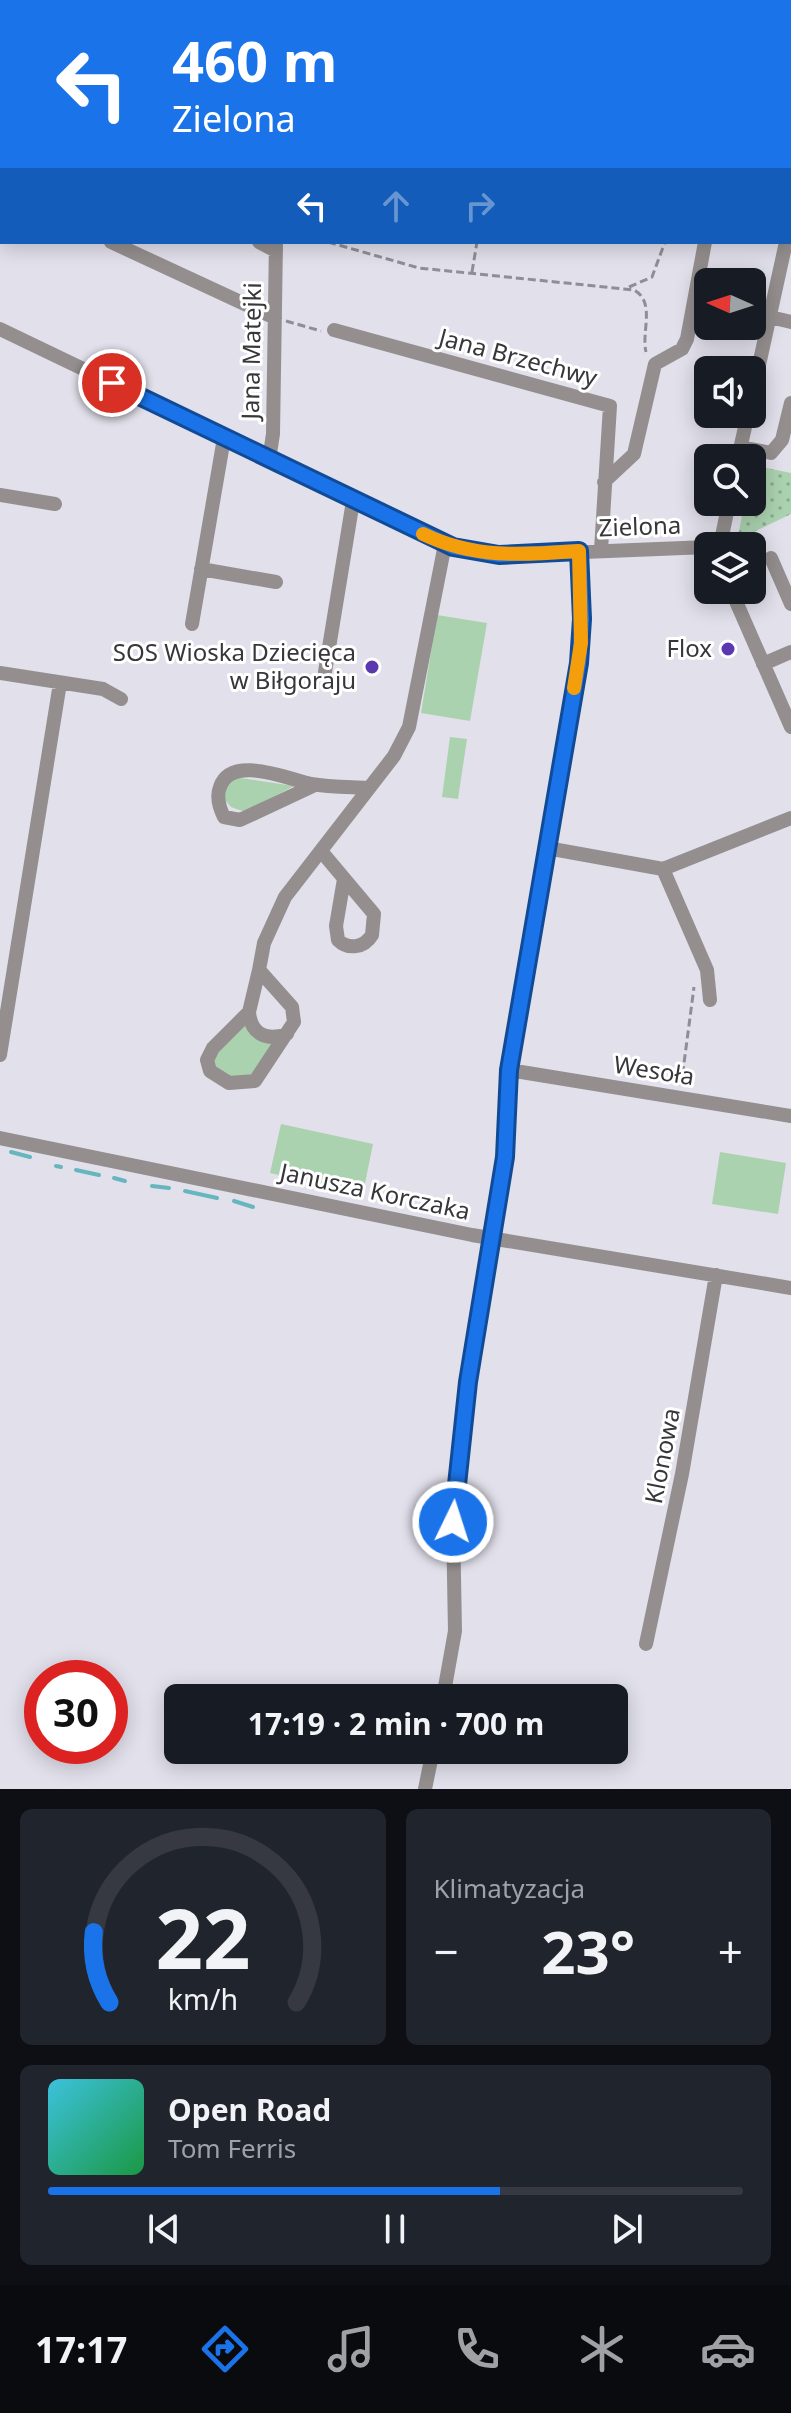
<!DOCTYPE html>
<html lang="pl">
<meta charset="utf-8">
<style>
body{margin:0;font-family:"Noto Sans",sans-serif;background:#20242c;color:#f1f3f6;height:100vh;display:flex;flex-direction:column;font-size:30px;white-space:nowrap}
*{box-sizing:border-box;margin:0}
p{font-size:26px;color:#9ea1a6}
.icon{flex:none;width:44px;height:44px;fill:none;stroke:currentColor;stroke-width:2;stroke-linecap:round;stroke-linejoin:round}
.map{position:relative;height:1789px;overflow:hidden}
.sheet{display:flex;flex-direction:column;gap:20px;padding:20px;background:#0d0f14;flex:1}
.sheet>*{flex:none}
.top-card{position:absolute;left:0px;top:0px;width:792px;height:244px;box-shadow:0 4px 20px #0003;background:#1a73e8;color:#fff;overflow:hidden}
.needle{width:52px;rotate:273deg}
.controls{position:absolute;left:694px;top:268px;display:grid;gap:16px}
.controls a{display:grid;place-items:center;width:72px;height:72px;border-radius:12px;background:#171b24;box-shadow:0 4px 20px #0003;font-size:40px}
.speed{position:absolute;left:24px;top:1660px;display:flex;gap:16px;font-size:40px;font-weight:700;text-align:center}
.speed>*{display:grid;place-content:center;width:104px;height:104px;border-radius:50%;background:#171b24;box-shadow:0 4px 20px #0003;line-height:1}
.speed .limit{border:12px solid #d22;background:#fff;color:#111}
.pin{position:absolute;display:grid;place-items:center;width:68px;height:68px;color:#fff;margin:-34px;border:4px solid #fff;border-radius:50%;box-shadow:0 2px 8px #0007}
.me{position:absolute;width:88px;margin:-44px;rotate:4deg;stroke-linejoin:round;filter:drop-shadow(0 0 6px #0008)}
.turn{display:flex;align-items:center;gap:28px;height:168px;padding:0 40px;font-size:36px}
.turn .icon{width:104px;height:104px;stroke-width:2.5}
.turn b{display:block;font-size:56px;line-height:68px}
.lanes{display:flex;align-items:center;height:76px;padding:0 40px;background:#0003;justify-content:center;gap:40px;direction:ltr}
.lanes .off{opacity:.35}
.big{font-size:60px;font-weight:700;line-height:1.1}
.sheet .tile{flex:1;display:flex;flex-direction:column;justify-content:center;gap:12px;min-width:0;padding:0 28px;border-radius:12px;background:#20242c}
.sheet .dial{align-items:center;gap:0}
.dial svg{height:208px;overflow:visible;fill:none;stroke:#363941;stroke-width:7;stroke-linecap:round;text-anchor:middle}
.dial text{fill:#f1f3f6;stroke:none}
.song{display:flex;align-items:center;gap:24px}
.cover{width:96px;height:96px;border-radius:12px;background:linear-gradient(135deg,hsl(190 70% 55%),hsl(140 70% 35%))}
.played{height:8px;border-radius:4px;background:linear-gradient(90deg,#1a73e8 65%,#363941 65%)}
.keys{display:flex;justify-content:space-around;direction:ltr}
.heat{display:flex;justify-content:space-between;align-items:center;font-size:44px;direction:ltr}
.sheet .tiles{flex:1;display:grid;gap:20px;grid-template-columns:1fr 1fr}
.tile:last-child{grid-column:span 2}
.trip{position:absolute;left:164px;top:1684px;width:464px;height:80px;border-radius:12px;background:#171b24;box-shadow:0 4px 20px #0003;font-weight:700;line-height:80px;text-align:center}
.tabs{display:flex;height:128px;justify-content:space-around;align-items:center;background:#090b0e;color:#9ea1a6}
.tabs .icon{width:56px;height:56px}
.tabs .selected{color:#1a73e8}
.tabs b{font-size:36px;color:#f1f3f6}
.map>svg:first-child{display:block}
</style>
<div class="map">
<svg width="791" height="1789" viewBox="0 0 791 1789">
<defs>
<pattern id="grass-dots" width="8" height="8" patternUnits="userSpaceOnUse" patternTransform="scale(2)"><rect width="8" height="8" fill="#abd2af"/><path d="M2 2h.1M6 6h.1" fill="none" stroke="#8cab90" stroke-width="1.8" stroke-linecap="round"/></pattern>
</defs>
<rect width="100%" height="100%" fill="#e1e0eb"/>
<path fill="url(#grass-dots)" d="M 752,465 L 791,473 L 791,514 L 737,540 L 745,502 L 752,502 Z"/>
<path fill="#abd2af" d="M 437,615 L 487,623 L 470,721 L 421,713 Z
M 450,737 L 467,739 L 458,799 L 442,797 Z
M 234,777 L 294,786 L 245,812 L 231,807 L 223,798 L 224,787 Z
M 247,1019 L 273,1042 L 256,1077 L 229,1081 L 213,1064 L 215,1052 Z
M 281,1124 L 373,1144 L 363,1193 L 270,1173 Z
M 720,1152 L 786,1163 L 778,1214 L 712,1204 Z"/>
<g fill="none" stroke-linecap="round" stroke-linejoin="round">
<path stroke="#67b6be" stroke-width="4" d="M 11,1152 L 30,1157
M 56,1166 L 61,1167
M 76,1170 L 99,1175
M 114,1178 L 125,1181
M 152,1186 L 169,1188
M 185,1191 L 217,1198
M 234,1201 L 253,1207"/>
<path stroke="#8f8e96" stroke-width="3" stroke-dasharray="8 4" stroke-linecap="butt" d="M 301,0 L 301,2
M 329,0 L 332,2
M 478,0 L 479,2
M 612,0 L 615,2
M 399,2 L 399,0
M 484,2 L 486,0
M 575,2 L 576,0
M 790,76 L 791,77
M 790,175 L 791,175
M 328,242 L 419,268 L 634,290 C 656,302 641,332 646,352
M 472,272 L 477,242
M 629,287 L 652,277 L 665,242
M 286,321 L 321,331
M 681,1086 L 694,987"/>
<path stroke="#948f8e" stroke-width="14" d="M 264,0 L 264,2
M 0,67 L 2,67
M 0,188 L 2,189
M 790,226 L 791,221
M 111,242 L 275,318
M 259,242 L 276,251
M 770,317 L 791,322
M 0,329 L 460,550 L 509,555 L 708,547
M 334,330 L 610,406 L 601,550
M 752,397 L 786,242
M 741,447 L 771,453 L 782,440 L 791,403
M 738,458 L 748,414
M 269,460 L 273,434 L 276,242
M 604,482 L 634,454 L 655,364 L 682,349 L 687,339 L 705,242
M 0,495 L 55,504
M 720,546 L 729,502
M 771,558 L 791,604
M 201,569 L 276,582
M 731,590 L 791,727
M 192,624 L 224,438
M 763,664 L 791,652
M 325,672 L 353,501
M 0,673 L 103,689 L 121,699
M 315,785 L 240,820 L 224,817 C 219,807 216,797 220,787 C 231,754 288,779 311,784 C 329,787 349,787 367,788
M 547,848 L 663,869
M 321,851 L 374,914 L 372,935 C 364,948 348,950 338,940 L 336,926 L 344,879
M 663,869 L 707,970 L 710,1000
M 663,869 L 791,818
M 259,970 L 249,1012 L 213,1048 L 207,1060 L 210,1071 L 229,1083 L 255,1081 L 294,1022 L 292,1007 L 259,970 L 264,943 L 285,897 L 394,756 L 409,727 L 445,544
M 249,1012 C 251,1035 267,1041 287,1034
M 0,1055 L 60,683
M 509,1070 L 791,1116
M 0,1138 L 472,1235 L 791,1288
M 646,1644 L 682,1474 L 716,1275
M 443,1698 L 455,1631 L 453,1522 L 461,1435 L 505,1157 L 509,1070 L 581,643 L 579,551
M 425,1789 L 433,1750"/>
</g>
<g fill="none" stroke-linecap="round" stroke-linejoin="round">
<defs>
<path id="route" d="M 112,383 L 453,547 L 499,555 L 579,551 L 582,619 L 579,663 L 509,1070 L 505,1157 L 468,1382 L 453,1522"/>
</defs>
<use href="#route" stroke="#114b97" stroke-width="20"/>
<use href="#route" stroke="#1a73e8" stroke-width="14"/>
<path stroke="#f59e0b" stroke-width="14" d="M 423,534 C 475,559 522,555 579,551 L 581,643 L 574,688"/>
</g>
<g fill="#5b38b0" stroke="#fff" stroke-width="3">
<circle cx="728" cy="649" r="8"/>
<circle cx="372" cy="667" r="8"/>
</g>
<g text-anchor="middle" stroke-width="6" stroke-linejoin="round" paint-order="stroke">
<g font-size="24" fill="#37373b" stroke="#fff">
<text transform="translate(252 351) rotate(-89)" y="8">Jana Matejki</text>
<text transform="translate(518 358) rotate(15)" y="8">Jana Brzechwy</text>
<text transform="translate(640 527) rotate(-2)" y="8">Zielona</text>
<text transform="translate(654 1071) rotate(9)" y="8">Wesoła</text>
<text transform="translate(375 1192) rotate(12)" y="8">Janusza Korczaka</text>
<text transform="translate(663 1456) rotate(-79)" y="8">Klonowa</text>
</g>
<g font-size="24" fill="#37373b" stroke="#fff" text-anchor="end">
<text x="712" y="657">Flox</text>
<text x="356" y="661">SOS Wioska Dziecięca<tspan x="356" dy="28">w Biłgoraju</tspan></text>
</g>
</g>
</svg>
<div class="controls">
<a><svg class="needle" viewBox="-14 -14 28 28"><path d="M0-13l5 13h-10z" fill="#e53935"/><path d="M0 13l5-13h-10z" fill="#9ea1a6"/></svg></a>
<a><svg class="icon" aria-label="sound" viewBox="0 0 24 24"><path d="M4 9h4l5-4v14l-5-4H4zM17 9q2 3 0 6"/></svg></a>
<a><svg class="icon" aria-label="search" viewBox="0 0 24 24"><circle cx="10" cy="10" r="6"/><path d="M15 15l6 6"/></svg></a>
<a><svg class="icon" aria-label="layers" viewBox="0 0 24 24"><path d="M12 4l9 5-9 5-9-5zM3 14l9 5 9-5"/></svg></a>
</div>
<div class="speed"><div class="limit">30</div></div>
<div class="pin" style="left:112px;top:383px;background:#d93025"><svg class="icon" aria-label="arrive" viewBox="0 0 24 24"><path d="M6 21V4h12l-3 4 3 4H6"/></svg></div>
<svg class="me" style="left:453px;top:1522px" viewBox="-20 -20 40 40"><circle r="17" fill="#1a73e8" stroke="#fff" stroke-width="3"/><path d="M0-11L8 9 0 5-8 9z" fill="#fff"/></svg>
<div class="trip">17:19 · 2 min · 700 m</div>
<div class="top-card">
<div class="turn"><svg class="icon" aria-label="left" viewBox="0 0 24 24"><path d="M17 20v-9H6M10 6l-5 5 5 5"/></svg><div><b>460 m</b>Zielona</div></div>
<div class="lanes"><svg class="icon" aria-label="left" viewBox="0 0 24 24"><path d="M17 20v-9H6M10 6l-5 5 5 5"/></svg><svg class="icon off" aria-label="ahead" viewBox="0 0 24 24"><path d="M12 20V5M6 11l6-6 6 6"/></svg><svg class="icon off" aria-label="right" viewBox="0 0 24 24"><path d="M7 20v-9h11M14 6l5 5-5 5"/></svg></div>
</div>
</div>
<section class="sheet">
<div class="tiles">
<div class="tile dial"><svg viewBox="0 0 100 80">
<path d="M14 69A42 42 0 1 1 86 69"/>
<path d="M14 69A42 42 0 0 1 8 42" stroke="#1a73e8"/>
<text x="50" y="56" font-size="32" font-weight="700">22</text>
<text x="50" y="72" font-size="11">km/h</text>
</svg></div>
<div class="tile"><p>Klimatyzacja</p>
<div class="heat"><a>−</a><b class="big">23°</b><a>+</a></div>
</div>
<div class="tile">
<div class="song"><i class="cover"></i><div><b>Open Road</b><p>Tom Ferris</p></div></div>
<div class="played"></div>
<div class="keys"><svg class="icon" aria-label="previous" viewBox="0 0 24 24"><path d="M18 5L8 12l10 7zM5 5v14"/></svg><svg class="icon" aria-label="pause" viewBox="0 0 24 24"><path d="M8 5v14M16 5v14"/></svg><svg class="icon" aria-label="next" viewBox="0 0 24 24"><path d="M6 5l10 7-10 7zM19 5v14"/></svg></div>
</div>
</div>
</section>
<nav class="tabs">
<b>17:17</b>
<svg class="icon selected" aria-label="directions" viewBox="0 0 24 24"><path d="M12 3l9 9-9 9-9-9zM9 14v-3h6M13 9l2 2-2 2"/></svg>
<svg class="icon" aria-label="music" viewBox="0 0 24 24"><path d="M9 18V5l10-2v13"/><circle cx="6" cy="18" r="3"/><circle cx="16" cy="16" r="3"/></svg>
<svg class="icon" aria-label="phone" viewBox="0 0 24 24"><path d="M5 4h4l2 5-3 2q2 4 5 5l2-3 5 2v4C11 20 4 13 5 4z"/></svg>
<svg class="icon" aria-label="climate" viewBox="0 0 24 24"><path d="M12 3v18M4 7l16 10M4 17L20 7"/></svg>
<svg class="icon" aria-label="car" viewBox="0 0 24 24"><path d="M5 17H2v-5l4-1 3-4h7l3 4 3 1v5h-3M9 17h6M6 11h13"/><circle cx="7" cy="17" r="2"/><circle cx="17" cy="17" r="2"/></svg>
</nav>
